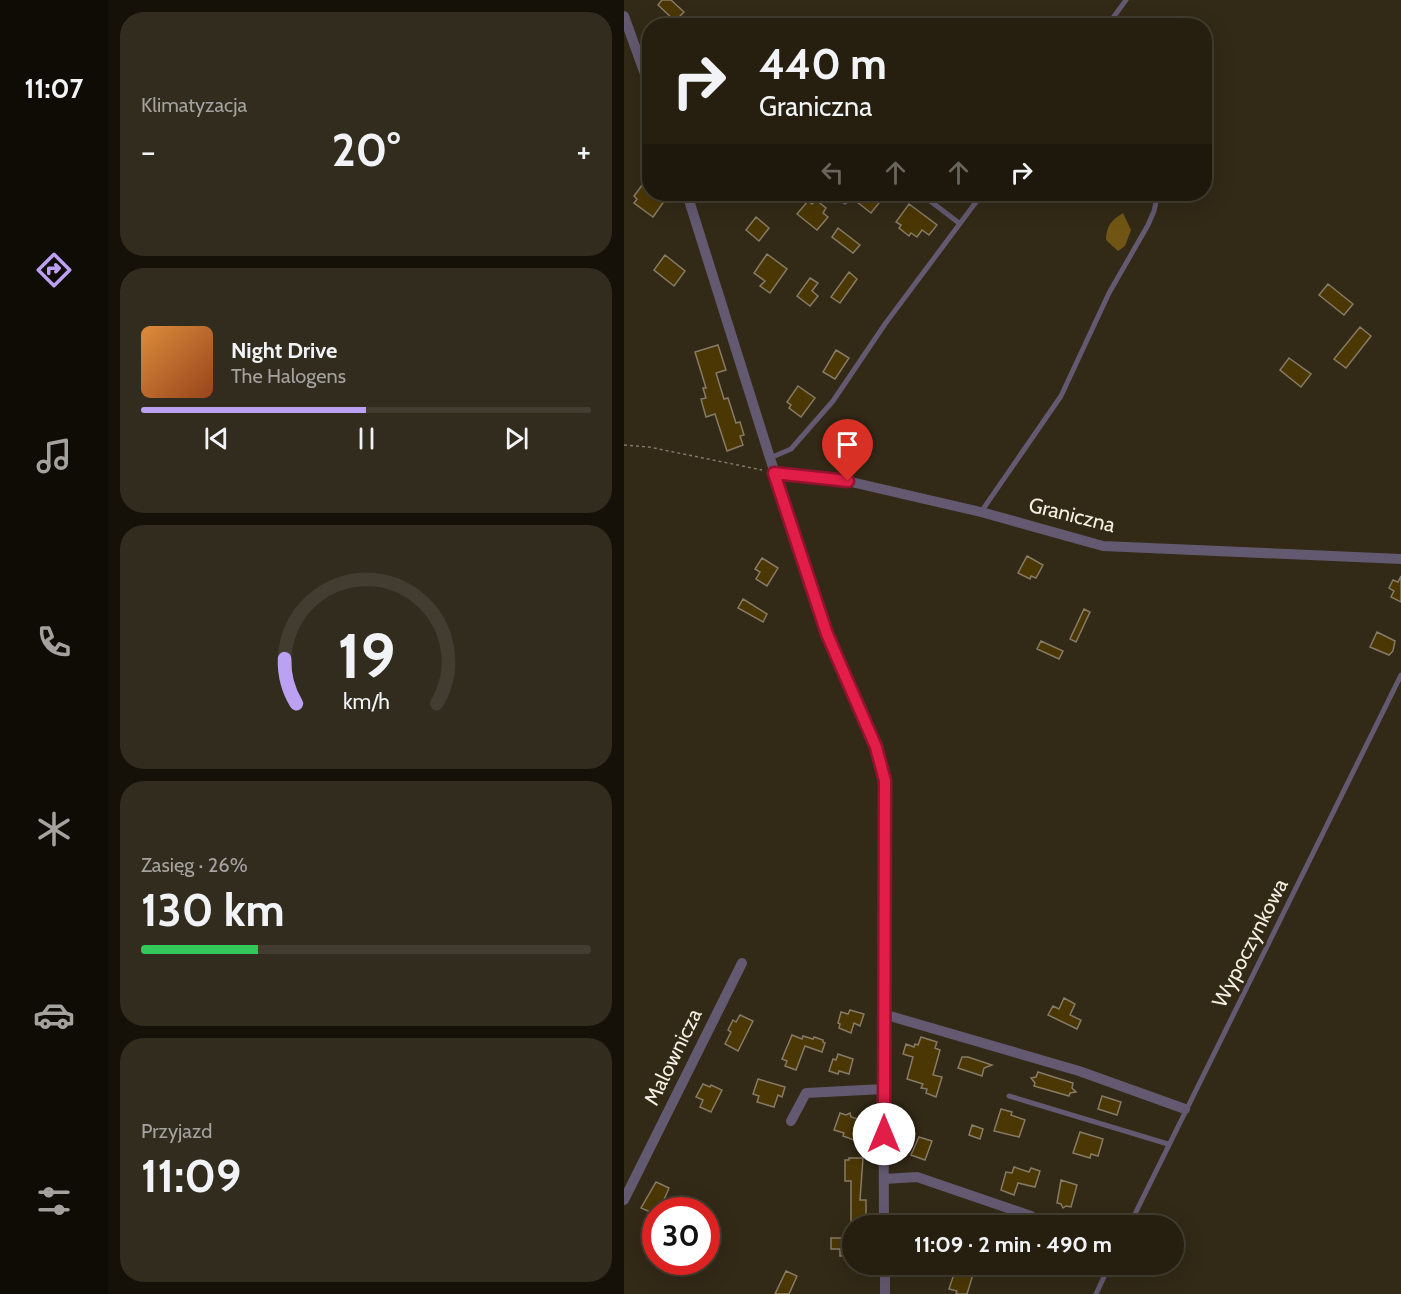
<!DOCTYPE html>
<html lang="pl">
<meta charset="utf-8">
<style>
body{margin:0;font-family:Cabin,sans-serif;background:#322c1e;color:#f1f3f6;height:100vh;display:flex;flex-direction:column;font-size:22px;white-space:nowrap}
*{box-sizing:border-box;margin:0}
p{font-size:20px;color:#a4a29f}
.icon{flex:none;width:33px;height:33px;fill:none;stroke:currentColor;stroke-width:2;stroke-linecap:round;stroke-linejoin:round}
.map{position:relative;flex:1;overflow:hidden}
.sheet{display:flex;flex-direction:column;gap:12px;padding:12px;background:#151109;width:516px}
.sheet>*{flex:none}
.top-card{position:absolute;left:18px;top:18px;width:570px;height:183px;border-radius:24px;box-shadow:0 6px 24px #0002,0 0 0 2px #423d30;background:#261f10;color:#f1f3f6;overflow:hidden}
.speed{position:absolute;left:18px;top:1197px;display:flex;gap:12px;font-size:30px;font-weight:700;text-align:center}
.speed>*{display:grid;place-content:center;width:78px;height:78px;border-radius:50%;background:#261f10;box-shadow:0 6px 24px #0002,0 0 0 2px #423d30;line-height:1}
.speed .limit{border:9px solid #d22;background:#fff;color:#111}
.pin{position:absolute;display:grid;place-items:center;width:51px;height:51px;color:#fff;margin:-62px -26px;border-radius:50% 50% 50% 0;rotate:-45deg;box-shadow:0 0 6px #0007}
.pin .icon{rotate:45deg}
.me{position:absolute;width:66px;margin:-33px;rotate:0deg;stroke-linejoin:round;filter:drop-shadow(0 0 4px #0008)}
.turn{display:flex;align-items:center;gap:21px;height:126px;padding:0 18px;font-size:27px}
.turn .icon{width:78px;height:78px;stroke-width:2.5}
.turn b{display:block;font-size:42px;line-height:51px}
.lanes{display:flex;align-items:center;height:57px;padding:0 18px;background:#0003;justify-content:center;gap:30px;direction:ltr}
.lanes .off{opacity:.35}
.big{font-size:45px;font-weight:700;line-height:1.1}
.sheet .card{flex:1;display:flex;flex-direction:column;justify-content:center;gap:9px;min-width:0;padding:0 21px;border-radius:24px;background:#322c1e}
.sheet .dial{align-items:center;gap:0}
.dial svg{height:156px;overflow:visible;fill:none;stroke:#423d30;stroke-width:7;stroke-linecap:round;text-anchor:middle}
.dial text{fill:#f1f3f6;stroke:none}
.song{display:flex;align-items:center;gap:18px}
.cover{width:72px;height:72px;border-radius:9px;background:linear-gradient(135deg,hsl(30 70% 55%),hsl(20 70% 35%))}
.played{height:6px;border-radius:3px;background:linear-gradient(90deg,#bca0f2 50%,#423d30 50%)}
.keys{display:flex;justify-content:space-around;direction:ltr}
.heat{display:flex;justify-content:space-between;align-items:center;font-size:33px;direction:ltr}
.charge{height:9px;border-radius:4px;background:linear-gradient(90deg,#34c759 26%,#423d30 0)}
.trip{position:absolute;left:218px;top:1215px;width:342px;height:60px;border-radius:30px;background:#261f10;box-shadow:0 6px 24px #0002,0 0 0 2px #423d30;font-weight:700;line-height:60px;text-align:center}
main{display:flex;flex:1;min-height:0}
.tab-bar{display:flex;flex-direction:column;width:108px;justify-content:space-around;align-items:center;background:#0f0c06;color:#a4a29f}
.tab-bar .icon{width:42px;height:42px}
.tab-bar .active{color:#bca0f2}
.tab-bar b{font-size:27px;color:#f1f3f6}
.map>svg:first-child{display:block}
</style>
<main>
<nav class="tab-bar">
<b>11:07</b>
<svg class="icon active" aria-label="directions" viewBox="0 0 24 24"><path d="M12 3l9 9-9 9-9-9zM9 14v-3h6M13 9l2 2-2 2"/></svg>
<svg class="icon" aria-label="music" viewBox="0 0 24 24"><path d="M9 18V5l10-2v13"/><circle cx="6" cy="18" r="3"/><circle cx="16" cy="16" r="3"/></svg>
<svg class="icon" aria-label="phone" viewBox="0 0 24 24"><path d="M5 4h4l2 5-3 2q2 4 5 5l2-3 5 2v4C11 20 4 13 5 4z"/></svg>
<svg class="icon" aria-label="climate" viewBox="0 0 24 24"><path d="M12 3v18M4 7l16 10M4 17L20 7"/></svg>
<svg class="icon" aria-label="car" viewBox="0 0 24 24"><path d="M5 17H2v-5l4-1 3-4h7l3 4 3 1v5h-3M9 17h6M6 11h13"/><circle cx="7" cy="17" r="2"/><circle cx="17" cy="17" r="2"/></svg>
<svg class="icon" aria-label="filters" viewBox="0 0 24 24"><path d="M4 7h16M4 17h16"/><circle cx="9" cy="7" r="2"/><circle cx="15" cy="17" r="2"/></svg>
</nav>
<section class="sheet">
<div class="card"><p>Klimatyzacja</p>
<div class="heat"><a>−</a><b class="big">20°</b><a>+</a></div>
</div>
<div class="card">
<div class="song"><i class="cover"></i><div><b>Night Drive</b><p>The Halogens</p></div></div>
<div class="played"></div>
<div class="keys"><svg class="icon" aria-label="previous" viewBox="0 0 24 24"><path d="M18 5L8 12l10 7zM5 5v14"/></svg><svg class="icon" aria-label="pause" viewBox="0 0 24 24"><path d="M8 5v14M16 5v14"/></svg><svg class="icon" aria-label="next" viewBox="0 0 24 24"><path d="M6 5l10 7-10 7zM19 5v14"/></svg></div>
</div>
<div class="card dial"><svg viewBox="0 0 100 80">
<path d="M14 69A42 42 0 1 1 86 69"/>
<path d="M14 69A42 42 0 0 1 8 46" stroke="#bca0f2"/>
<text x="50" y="56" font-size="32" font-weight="700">19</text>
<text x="50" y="72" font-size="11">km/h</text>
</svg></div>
<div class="card"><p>Zasięg · 26%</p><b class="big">130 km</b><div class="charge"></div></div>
<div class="card"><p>Przyjazd</p><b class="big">11:09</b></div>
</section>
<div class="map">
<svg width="777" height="1294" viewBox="0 0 777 1294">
<rect width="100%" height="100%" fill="#322916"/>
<path fill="#705515" d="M 499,213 L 507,230 L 501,246 L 494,251 L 482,240 C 482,227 487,220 499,213 Z"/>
<path fill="#4b3704" stroke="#867b66" stroke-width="1.5" d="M 38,0 L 47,0 L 60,12 L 51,21 L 34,5 Z
M 19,184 L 26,188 L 26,194 L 32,194 L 41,200 L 29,217 L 10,203 L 13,199 L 10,196 Z
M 240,194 L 262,194 L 247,213 L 233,202 Z
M 192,200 L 202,208 L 199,213 L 204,217 L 193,230 L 173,214 L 184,201 L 188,204 Z
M 285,204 L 313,225 L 305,235 L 298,230 L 293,237 L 287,233 L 285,236 L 275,228 L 277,225 L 272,222 Z
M 132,217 L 145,228 L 135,241 L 122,230 Z
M 214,228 L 236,245 L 229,253 L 208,237 Z
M 143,254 L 163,269 L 146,293 L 136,286 L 141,281 L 130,273 Z
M 41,255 L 61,271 L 50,286 L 30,270 Z
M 225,272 L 233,279 L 216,303 L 207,297 Z
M 186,278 L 194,283 L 188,291 L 194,296 L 186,306 L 173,296 Z
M 704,284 L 729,304 L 720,315 L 695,295 Z
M 736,327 L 747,336 L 722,368 L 710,359 Z
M 94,345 L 102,370 L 92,373 L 100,399 L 104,398 L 112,423 L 116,422 L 120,435 L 116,436 L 119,445 L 103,451 L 91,414 L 82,417 L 77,399 L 82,398 L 79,388 L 82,388 L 71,352 Z
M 212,350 L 225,358 L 211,379 L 199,372 Z
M 665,358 L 687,374 L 677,387 L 656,370 Z
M 174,386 L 191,398 L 177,417 L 165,408 L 167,405 L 163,402 Z
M 403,556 L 419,565 L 412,578 L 407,576 L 406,579 L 394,573 Z
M 138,558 L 154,568 L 143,586 L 132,579 L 136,572 L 131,569 Z
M 777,576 L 777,602 L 767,597 L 770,591 L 765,588 L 769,580 L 774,582 Z
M 119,599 L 143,614 L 139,622 L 114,608 Z
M 460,609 L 466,612 L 452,642 L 446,639 Z
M 753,632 L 771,641 L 769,651 L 765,655 L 746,647 Z
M 417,641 L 439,651 L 435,659 L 413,649 Z
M 440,998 L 451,1004 L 446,1015 L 457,1020 L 453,1029 L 424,1015 L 429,1006 L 435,1009 Z
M 226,1010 L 240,1014 L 236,1026 L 230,1023 L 227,1033 L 215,1028 L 216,1024 L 214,1023 L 217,1012 L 224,1014 Z
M 116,1015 L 129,1021 L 114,1051 L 101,1044 L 107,1032 L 104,1030 L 109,1020 L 112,1022 Z
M 168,1035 L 178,1039 L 179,1036 L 189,1039 L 190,1037 L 199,1040 L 199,1042 L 201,1043 L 198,1052 L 181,1046 L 172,1070 L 161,1066 L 163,1061 L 158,1059 Z
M 297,1037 L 313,1042 L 311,1048 L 316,1050 L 309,1075 L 318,1077 L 312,1097 L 302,1093 L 303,1089 L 297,1088 L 299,1084 L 283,1079 L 289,1057 L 279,1054 L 282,1044 L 290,1047 L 291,1044 L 294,1045 Z
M 214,1054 L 229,1059 L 225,1074 L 215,1071 L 214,1074 L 205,1071 L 209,1059 L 212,1060 Z
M 338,1057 L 344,1057 L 368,1065 L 360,1068 L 358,1076 L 334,1068 Z
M 414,1072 L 449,1083 L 448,1088 L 452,1092 L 446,1093 L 445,1096 L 410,1086 L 411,1083 L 407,1078 L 412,1077 Z
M 134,1079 L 161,1087 L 158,1097 L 154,1095 L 150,1107 L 133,1102 L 135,1096 L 129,1094 Z
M 79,1084 L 86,1087 L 87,1085 L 98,1090 L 87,1112 L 76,1107 L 79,1100 L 72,1097 Z
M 478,1096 L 497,1102 L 493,1115 L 474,1109 Z
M 377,1109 L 388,1112 L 387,1115 L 401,1120 L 395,1137 L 370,1131 Z
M 216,1113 L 222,1115 L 226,1113 L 227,1117 L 234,1119 L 231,1129 L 234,1130 L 230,1140 L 219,1136 L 220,1133 L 210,1130 Z
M 348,1125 L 359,1129 L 356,1139 L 345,1135 Z
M 456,1132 L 479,1139 L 474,1156 L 467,1154 L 466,1158 L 449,1153 Z
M 295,1137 L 308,1141 L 301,1160 L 287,1155 Z
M 225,1158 L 239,1158 L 236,1200 L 242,1200 L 242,1221 L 227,1221 L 227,1181 L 221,1181 L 221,1160 L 225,1160 Z
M 390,1167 L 405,1172 L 407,1168 L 416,1171 L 411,1187 L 394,1183 L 390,1195 L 377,1190 L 382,1172 L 388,1173 Z
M 437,1180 L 453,1185 L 447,1207 L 442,1206 L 439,1208 L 437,1204 L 433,1203 Z
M 32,1182 L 45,1188 L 36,1209 L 34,1208 L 31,1214 L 17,1208 Z
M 207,1238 L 228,1238 L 228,1256 L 216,1256 L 216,1249 L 207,1249 Z
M 333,1265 L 350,1271 L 343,1294 L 332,1294 L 333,1291 L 325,1289 Z
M 162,1271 L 173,1276 L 165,1294 L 151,1294 Z"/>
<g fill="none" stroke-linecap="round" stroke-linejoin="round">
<path stroke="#817969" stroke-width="1.5" stroke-dasharray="3 3" stroke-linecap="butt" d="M 0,445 L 25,447 L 138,470"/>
<path stroke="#635970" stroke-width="5" d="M 483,26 L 502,0
M 297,194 L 335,223
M 221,202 L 228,194
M 146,458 L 167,449 L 209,401 L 261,324 L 358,194
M 357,512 L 437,396 L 485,293 L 524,225 L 530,211 L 534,194
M 385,1096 L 544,1144
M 505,1226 L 777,675
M 472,1294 L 486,1264"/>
<path stroke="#635970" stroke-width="10" d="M 0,16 L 26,88
M 63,194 L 146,458 L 203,634 L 252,747 L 259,769 L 263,812 L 259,1014 L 260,1226
M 150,473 L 223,481 L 357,512 L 479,546 L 777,559
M 259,1014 L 455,1071 L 561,1109
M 167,1121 L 182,1093 L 260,1089
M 260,1179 L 293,1177 L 407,1216
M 0,1200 L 118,963
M 261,1264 L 261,1294"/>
</g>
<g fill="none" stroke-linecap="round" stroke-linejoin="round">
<defs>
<path id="route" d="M 224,481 L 150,473 L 203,634 L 252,747 L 261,781 L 260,1134"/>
</defs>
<use href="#route" stroke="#92132f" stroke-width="15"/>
<use href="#route" stroke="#e11d48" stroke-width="10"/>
</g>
<g text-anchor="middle" stroke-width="6" stroke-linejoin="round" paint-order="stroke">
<g font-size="21" fill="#f5efe3" stroke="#322916">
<text transform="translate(448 515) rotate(14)" y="7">Graniczna</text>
<text transform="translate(626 943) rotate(-63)" y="7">Wypoczynkowa</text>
<text transform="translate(49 1057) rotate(-64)" y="7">Malownicza</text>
</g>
</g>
</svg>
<div class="speed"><div class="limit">30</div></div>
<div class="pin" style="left:224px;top:481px;background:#d93025"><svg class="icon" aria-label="arrive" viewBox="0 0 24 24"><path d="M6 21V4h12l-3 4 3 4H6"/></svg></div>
<svg class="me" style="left:260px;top:1134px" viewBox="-20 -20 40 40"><circle r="19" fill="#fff"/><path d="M0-13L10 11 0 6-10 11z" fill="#e11d48"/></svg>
<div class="trip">11:09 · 2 min · 490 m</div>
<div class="top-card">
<div class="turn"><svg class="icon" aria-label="right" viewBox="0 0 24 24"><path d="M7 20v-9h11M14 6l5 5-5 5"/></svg><div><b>440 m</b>Graniczna</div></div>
<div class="lanes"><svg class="icon off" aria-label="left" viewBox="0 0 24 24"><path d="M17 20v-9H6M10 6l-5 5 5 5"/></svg><svg class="icon off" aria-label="ahead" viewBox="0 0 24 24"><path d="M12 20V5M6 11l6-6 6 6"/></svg><svg class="icon off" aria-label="ahead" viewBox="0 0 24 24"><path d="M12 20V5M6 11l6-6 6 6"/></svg><svg class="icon" aria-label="right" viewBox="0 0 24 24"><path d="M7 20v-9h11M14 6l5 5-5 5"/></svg></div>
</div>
</div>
</main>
